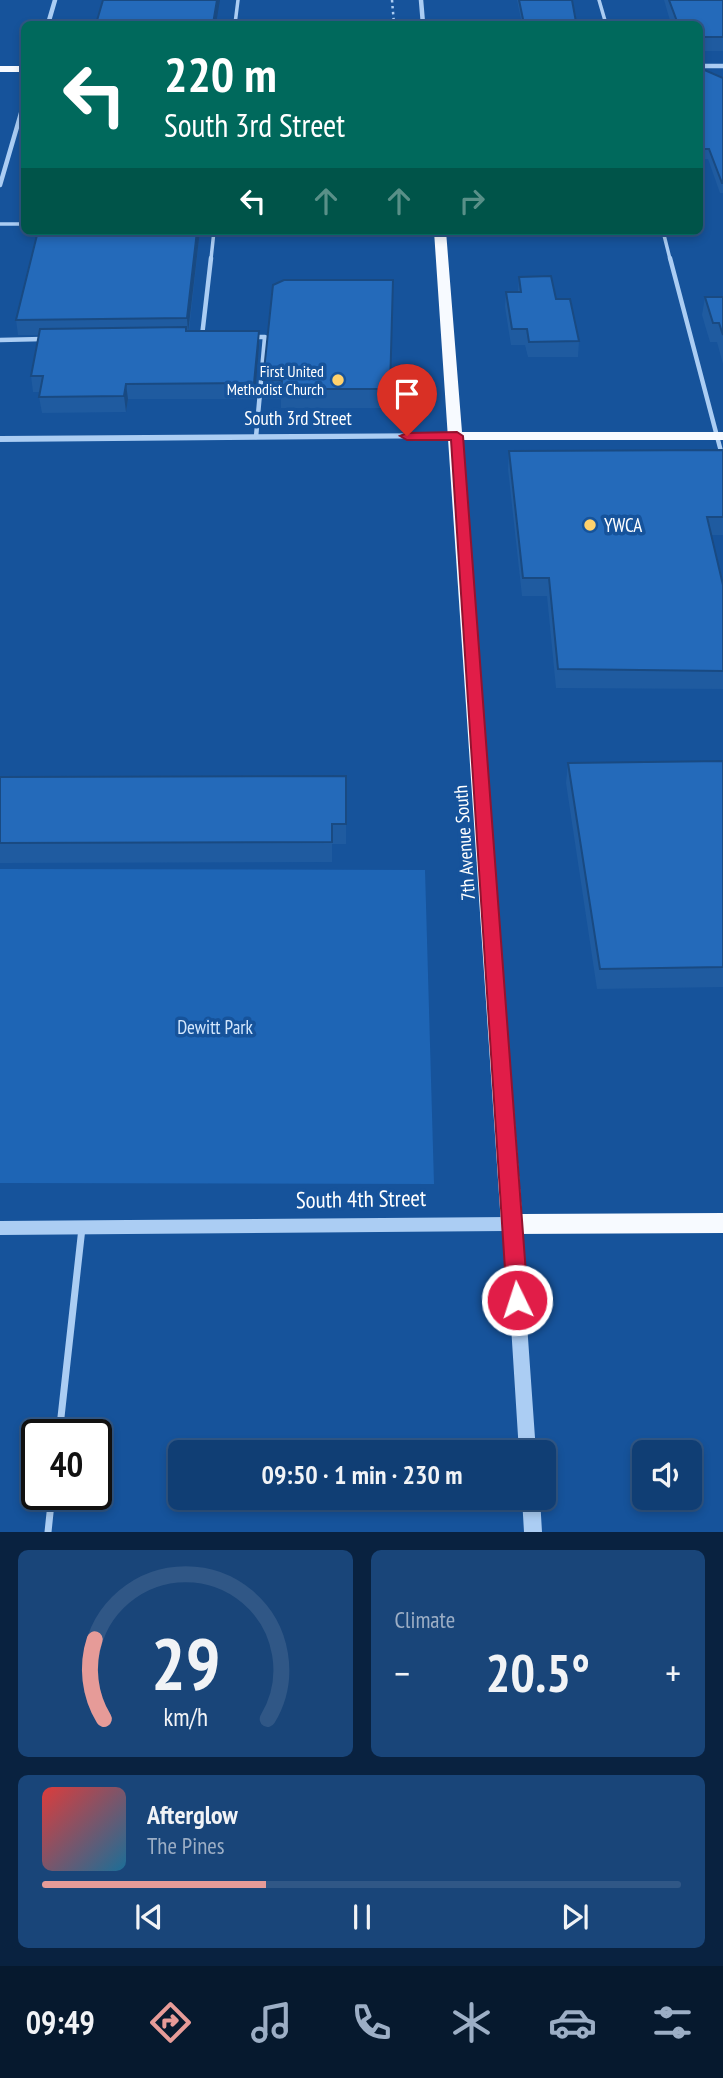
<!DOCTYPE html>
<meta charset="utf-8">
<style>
body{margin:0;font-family:"PT Sans Narrow",sans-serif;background:#194579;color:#f1f3f6;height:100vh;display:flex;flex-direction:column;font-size:26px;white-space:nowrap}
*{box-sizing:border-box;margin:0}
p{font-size:23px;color:#9caec5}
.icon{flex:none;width:38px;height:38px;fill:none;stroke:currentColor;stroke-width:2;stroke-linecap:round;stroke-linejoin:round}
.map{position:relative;height:1532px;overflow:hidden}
.side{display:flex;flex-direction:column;gap:18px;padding:18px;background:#092240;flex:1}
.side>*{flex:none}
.banner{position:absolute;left:21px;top:21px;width:682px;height:214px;border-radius:10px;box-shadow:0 4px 10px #0003,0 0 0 2px #305786;background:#00695c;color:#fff;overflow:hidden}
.buttons{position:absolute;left:632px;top:1440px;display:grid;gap:14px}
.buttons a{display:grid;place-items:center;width:70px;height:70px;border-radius:10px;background:#103e74;box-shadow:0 4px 10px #0003,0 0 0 2px #305786;font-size:35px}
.speed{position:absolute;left:21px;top:1419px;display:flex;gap:14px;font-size:35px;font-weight:700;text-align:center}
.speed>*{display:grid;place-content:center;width:91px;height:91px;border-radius:50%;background:#103e74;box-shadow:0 4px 10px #0003,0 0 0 2px #305786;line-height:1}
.speed .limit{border:4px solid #111;border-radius:10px;background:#fff;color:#111}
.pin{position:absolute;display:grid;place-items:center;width:60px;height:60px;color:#fff;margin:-72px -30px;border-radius:50% 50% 50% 0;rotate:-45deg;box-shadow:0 0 7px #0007}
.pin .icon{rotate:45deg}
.me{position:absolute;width:77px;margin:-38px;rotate:356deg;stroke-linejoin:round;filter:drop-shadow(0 0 5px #0008)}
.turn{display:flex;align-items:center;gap:24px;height:147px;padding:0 28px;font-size:32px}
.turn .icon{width:91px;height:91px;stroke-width:2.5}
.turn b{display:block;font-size:49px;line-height:60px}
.lanes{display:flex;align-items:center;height:66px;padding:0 28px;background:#0003;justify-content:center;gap:35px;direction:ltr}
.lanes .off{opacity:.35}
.big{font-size:52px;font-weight:700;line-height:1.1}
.side .widget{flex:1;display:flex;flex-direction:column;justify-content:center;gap:10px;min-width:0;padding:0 24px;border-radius:10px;background:#194579}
.side .dial{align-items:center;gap:0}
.dial svg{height:182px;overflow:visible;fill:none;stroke:#305786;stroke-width:7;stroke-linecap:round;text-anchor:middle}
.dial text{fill:#f1f3f6;stroke:none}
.song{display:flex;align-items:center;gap:21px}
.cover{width:84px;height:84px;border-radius:10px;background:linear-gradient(135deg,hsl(0 70% 55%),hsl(200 70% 35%))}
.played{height:7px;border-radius:4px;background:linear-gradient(90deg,#e69b98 35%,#305786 35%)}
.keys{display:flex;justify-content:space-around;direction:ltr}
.heat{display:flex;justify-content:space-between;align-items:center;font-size:38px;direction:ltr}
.side .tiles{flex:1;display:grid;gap:18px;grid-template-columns:1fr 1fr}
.widget:last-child{grid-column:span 2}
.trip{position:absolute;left:168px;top:1440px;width:388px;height:70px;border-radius:10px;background:#103e74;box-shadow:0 4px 10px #0003,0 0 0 2px #305786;font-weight:700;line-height:70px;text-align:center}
.dock{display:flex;height:112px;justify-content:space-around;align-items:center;background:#06192e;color:#9caec5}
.dock .icon{width:49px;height:49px}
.dock .current{color:#e69b98}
.dock b{font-size:32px;color:#f1f3f6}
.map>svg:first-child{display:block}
</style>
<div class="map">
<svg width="723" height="1532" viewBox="0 0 723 1532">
<rect width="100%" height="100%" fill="#16539b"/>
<path fill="#1e65b5" d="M 0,869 L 425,870 L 434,1184 L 0,1183 Z"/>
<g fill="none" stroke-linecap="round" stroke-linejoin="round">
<path stroke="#abcdf3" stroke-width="2.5" stroke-dasharray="2.5 3.5" stroke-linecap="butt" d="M 392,0 L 394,24"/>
<path stroke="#abcdf3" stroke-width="3.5" d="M 599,0 L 606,24
M 235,24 L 238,0
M 0,224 L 24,224
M 663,231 L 670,259
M 211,259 L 214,231"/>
<path stroke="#abcdf3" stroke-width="4.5" d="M 670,258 L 723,459
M 202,336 L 211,258
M 253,337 L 265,337 L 256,437
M 0,340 L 43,339"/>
<path stroke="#abcdf3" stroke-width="7" d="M 59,1435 L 82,1228
M 48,1532 L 52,1494"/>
<path stroke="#abcdf3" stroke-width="4.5" d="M 421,0 L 423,24
M 48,24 L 55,0
M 700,66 L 723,66
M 0,185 L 24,103"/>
<path fill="#abcdf3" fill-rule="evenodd" d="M 457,433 L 462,436 L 461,438 L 0,442 L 0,436 Z
M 512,1217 L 517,1219 L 520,1224 L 536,1452 L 519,1452 L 505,1231 L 0,1235 L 0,1221 Z
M 522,1498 L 540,1498 L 542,1532 L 524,1532 Z"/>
<path fill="#f7faff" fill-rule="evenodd" d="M 0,66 L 24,66 L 24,72 L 0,72 Z
M 434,231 L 446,231 L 462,432 L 723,432 L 723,440 L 462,440 L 522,1214 L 723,1213 L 723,1233 L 512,1234 L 504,1231 L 501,1224 Z"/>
</g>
<path fill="#1f5ba0" d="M 517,0 L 572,0 L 576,24 L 522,24 Z
M 664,0 L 723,0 L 723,51 L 700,51 L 700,24 L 671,24 Z
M 700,68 L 723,78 L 723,193 L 720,193 L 708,159 L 700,159 Z
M 38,231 L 200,231 L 189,331 L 259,346 L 255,399 L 128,399 L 126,412 L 42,413 L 39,397 L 40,392 L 33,392 L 31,376 L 39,335 L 18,335 L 16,320 Z
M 519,277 L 556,299 L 579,341 L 578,357 L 528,357 L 525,345 L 511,345 L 505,307 L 506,292 L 518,292 Z
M 393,280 L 390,408 L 281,408 L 281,399 L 264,399 L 263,380 Z
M 705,297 L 723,297 L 723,364 L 717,342 L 710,342 L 702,315 Z
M 723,450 L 723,535 L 711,535 L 723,585 L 723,689 L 556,688 L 547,596 L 522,596 L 508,469 L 509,451 Z
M 723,761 L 723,987 L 597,989 L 566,783 L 568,763 Z
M 346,776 L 346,844 L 332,844 L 332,862 L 0,863 L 0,777 Z"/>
<path fill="#194a82" d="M 217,0 L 220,0 L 216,24 L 213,24 Z
M 197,231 L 200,231 L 188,333 L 187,318 Z
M 259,331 L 259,346 L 255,399 L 254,383 Z
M 126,384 L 128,399 L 126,412 L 124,396 Z"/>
<path fill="#246aba" stroke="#194a82" stroke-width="2" d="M 103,0 L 217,0 L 213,24 L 96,24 Z
M 519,0 L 572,0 L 576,22 L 558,22 L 559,24 L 524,24 Z
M 669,0 L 723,0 L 723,37 L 700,37 L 700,24 L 678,24 Z
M 700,68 L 723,78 L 723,183 L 722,183 L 709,149 L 700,149 Z
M 38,231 L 197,231 L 187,318 L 16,320 Z
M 551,276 L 556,299 L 570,299 L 579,341 L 529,342 L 527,329 L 512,329 L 506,292 L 521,292 L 519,277 Z
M 284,280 L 393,280 L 390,389 L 281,389 L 282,380 L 263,380 L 273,285 Z
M 705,297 L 723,297 L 723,335 L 719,323 L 713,323 Z
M 186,327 L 186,331 L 259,331 L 254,383 L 126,384 L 124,396 L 39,397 L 43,376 L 31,376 L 40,329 Z
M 723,450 L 723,517 L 707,517 L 723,585 L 723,671 L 558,669 L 549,578 L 523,578 L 509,451 Z
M 723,761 L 723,967 L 600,969 L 568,763 Z
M 346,776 L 346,824 L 332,824 L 332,842 L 0,843 L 0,777 Z"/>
<path fill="#e11d48" stroke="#92132f" stroke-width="2" d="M 457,432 L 463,436 L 528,1300 L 525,1307 L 517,1309 L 510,1307 L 507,1300 L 451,440 L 407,440 L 400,436 L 407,433 Z"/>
<g fill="#ffd26d" stroke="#16539b" stroke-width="2.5">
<circle cx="338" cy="380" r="7"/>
<circle cx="590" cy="525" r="7"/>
</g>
<g text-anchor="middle" stroke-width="7" stroke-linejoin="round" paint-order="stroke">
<g font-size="16" fill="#fff" stroke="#16539b" text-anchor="end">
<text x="324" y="377">First United<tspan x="324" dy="18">Methodist Church</tspan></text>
</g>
<g font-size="19" fill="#fff" stroke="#16539b">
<text x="298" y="425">South 3rd Street</text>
<text transform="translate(464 843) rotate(-94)" y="7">7th Avenue South</text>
</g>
<g font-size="19" fill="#fff" stroke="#16539b" text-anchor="start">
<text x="604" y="532">YWCA</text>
</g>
<g font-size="19" fill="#d3e7fd" stroke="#16539b">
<text x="215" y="1034">Dewitt Park</text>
</g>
<g font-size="23" fill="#fff" stroke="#16539b">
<text transform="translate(361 1199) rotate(-1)" y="8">South 4th Street</text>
</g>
</g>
</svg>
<div class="buttons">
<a><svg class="icon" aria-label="sound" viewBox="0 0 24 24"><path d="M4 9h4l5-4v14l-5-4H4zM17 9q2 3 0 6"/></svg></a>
</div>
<div class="speed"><div class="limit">40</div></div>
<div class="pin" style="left:407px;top:436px;background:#d93025"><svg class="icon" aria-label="arrive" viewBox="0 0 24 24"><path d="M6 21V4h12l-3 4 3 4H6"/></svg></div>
<svg class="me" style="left:517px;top:1300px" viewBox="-20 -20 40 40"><circle r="17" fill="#e11d48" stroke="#fff" stroke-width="3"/><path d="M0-11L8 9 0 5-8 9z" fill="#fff"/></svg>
<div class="trip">09:50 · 1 min · 230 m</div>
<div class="banner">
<div class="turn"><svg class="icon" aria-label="left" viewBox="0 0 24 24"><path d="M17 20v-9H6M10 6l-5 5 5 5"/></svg><div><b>220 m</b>South 3rd Street</div></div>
<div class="lanes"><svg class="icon" aria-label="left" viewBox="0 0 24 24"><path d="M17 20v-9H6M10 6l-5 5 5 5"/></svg><svg class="icon off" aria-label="ahead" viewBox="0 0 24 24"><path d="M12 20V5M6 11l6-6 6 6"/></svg><svg class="icon off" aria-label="ahead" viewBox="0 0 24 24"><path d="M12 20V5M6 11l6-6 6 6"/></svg><svg class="icon off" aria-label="right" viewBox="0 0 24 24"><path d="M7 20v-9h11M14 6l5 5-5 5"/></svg></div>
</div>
</div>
<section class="side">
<div class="tiles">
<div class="widget dial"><svg viewBox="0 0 100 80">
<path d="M14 69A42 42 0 1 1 86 69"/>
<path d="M14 69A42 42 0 0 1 10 34" stroke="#e69b98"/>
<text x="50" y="56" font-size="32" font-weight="700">29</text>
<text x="50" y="72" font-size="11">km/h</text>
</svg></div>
<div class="widget"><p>Climate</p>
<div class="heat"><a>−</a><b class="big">20.5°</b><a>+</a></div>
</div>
<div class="widget">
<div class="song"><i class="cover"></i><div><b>Afterglow</b><p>The Pines</p></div></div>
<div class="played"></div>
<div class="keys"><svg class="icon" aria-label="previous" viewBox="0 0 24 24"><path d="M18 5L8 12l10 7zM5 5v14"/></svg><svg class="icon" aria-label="pause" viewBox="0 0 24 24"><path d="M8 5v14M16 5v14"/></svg><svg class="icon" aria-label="next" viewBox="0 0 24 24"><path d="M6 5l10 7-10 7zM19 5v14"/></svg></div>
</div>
</div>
</section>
<nav class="dock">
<b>09:49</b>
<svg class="icon current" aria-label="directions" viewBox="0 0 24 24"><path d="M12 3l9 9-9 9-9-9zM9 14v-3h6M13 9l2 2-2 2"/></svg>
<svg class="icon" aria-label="music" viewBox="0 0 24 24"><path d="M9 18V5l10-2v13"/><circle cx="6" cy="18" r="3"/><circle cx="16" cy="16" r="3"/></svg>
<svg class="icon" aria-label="phone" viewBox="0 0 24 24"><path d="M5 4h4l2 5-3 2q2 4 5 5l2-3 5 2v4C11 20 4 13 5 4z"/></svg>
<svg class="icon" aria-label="climate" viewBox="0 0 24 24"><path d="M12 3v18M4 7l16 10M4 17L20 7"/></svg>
<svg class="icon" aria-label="car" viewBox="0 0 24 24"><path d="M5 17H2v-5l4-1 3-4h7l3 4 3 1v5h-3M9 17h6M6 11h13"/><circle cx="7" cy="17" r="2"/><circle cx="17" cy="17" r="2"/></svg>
<svg class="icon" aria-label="filters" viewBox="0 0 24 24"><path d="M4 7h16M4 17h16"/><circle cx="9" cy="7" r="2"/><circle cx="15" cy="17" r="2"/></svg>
</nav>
